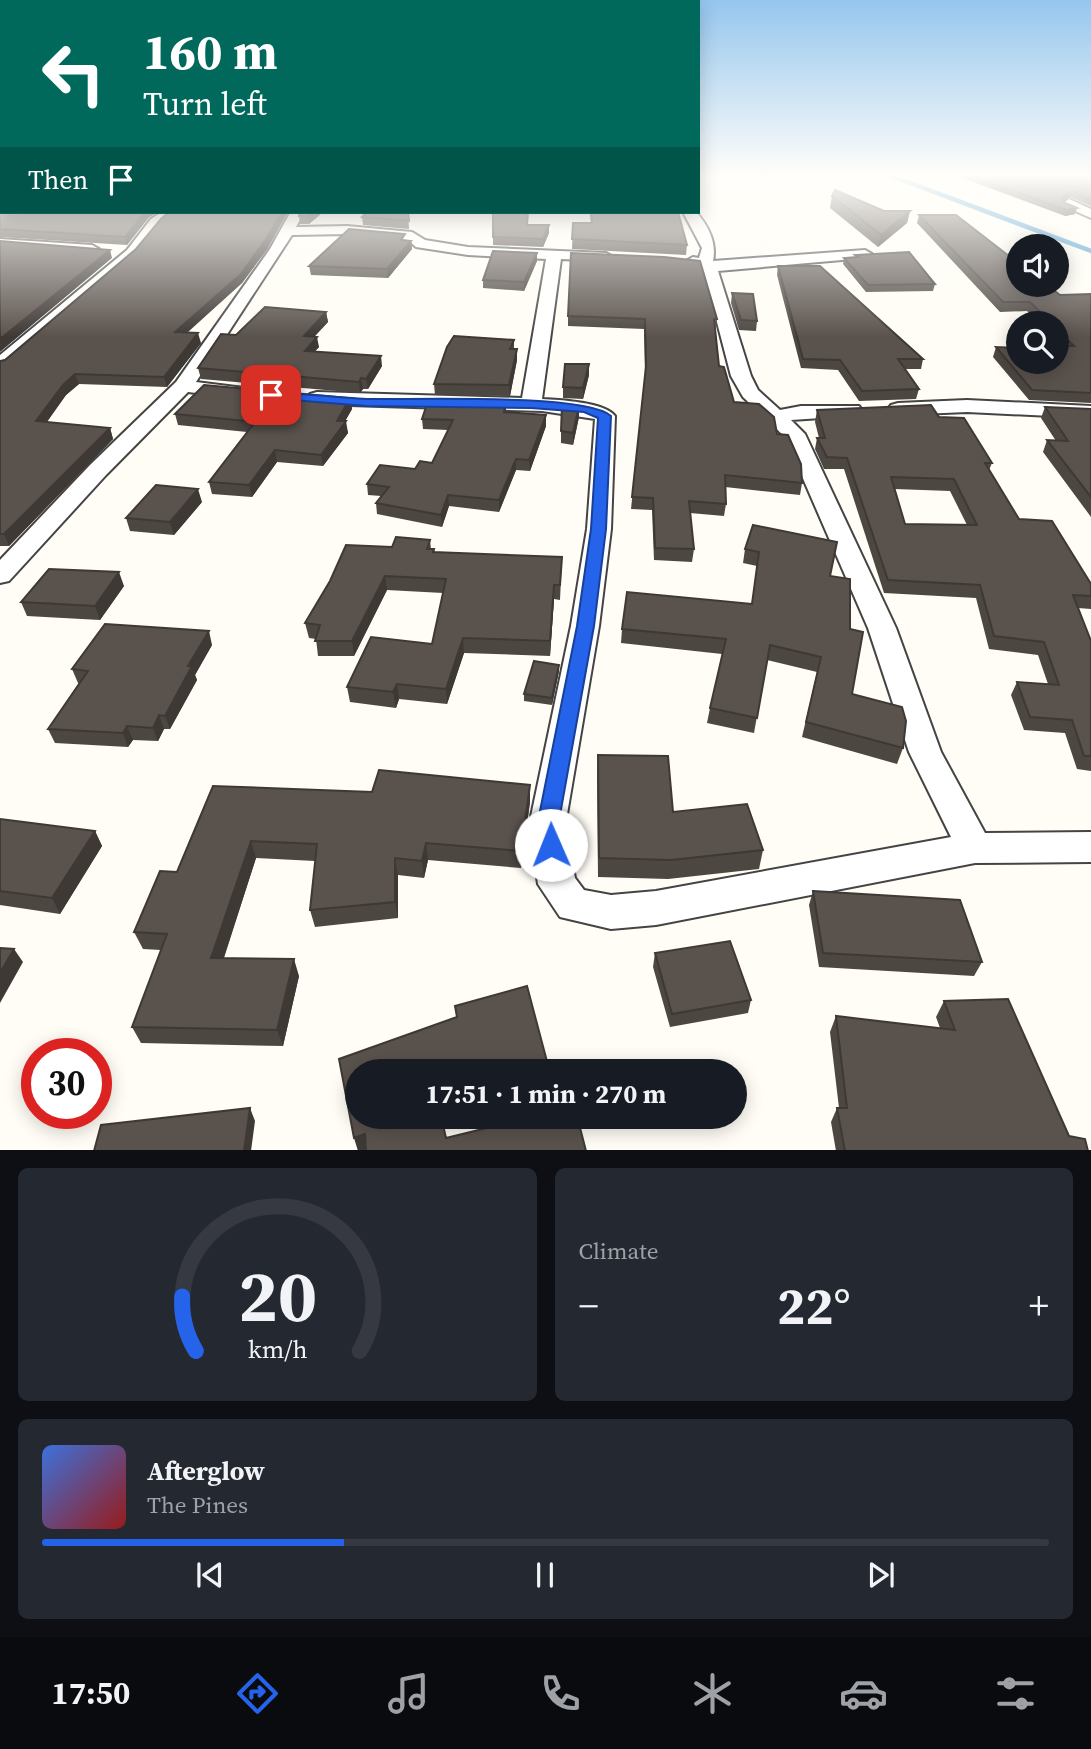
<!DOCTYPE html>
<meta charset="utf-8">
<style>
body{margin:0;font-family:"Source Serif 4",serif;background:#242831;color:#f1f3f6;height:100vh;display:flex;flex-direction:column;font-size:26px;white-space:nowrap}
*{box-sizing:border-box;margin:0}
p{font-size:23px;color:#9ea1a6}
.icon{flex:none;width:38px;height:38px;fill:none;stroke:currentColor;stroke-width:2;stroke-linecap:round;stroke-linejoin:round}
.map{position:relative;height:1150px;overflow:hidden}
.details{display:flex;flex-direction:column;gap:18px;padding:18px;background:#0d0f14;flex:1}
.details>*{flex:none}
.guide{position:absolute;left:0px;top:0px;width:700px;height:214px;box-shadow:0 4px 18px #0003;background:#00695c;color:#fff;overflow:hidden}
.fabs{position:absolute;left:1006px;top:234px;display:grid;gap:14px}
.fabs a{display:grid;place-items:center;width:63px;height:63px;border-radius:50%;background:#171b24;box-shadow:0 4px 18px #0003;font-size:35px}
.speed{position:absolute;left:21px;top:1038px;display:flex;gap:14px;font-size:35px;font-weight:700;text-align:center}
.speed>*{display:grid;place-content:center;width:91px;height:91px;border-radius:50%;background:#171b24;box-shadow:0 4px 18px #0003;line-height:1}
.speed .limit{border:10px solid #d22;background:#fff;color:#111}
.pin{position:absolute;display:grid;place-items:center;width:60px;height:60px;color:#fff;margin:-30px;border-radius:14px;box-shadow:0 4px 10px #0006}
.me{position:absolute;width:77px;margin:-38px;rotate:359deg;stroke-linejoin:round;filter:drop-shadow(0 0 5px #0008)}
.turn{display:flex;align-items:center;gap:24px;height:147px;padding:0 28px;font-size:32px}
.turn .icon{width:91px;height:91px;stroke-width:2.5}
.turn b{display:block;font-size:49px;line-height:60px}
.then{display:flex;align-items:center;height:66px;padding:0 28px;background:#0003;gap:14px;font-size:26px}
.big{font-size:52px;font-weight:700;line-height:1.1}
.details .tile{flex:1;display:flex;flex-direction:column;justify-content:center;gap:10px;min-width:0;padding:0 24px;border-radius:10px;background:#242831}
.details .dial{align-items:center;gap:0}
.dial svg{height:182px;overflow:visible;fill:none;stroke:#363941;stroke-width:7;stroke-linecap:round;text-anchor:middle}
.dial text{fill:#f1f3f6;stroke:none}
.song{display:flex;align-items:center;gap:21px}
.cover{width:84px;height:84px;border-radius:10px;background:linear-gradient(135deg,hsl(220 70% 55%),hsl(0 70% 35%))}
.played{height:7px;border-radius:4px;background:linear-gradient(90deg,#2563eb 30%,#363941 30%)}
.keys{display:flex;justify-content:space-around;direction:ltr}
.heat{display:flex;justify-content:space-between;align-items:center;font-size:38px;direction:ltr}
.details .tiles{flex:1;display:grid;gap:18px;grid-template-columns:1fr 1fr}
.tile:last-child{grid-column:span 2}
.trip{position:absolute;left:345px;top:1059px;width:402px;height:70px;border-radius:35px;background:#171b24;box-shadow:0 4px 18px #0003;font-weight:700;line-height:70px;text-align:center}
.tab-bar{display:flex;height:112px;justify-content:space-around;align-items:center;background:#090b0e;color:#9ea1a6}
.tab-bar .icon{width:49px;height:49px}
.tab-bar .selected{color:#2563eb}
.tab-bar b{font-size:32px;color:#f1f3f6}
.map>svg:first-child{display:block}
</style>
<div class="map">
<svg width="1091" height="1151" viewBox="0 0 1091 1151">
<rect width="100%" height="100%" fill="#fffdf5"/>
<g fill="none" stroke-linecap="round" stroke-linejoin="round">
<path stroke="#3f96cf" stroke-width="4.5" d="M 892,176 L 1091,251"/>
<defs>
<path id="street" d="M 987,176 L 1048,176 L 1042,180 L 993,180 Z
M 1069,199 L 1091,209 L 1091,218 L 1064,206 L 1063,203 Z
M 162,212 L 177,212 L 161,225 L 137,256 L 7,368 L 0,370 L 0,355 L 127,250 L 151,219 Z
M 295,212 L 302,216 L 296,227 L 347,226 L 412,232 L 425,240 L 468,247 L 606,253 L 613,257 L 606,261 L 561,259 L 542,399 C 560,400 604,402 615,416 L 611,529 L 599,626 L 565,826 L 575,878 L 584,890 L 611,895 L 656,891 L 951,837 L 909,752 L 868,628 L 785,437 L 743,397 L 731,376 L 704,272 L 699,267 L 686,261 L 693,257 L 699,258 L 702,248 L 683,212 L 696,212 C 708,225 717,243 713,261 L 865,250 L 872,254 L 865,258 L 718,271 L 751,376 L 758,390 L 780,410 L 801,406 L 859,406 L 862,410 L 859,414 L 852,416 L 791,420 L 805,434 L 896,628 L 941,752 L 985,833 L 1091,832 L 1091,862 L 975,863 L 656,925 L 611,929 L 560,917 L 538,884 L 529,826 L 571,626 L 587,529 L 595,419 L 542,411 L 317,404 L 310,402 L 307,398 L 310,394 L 317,392 L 522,398 L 546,259 L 468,255 L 416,247 L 408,240 L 347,234 L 292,235 L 196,382 L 244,388 L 247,392 L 244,396 L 237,398 L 188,392 L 106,475 L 9,581 L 0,583 L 0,560 L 90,465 L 176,382 L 270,249 L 290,213 Z
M 0,239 L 92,245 L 99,249 L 92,253 L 0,247 Z
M 967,400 L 1091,406 L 1091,418 L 967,412 L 898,415 L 891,413 L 888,409 L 891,405 L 898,403 Z"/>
</defs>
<use href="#street" stroke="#444" stroke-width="4"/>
<use href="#street" fill="#fff" fill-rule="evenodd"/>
</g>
<path fill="#4d4742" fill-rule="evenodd" d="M 0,176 L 2,212 L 158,212 L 149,217 L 127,245 L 0,237 Z
M 957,176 L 993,176 L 994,177 L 1091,176 L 1091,206 L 1070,197 L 1064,201 L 1075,214 L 1065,216 Z
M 832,196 L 884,211 L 910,211 L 907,223 L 878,247 L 830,208 Z
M 299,212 L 323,212 L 309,224 L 300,224 L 299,216 L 300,212 Z
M 408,212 L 409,229 L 363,225 L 362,217 Z
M 493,212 L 527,225 L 549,225 L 549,233 L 543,247 L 493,245 Z
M 590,212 L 678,212 L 687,245 L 686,255 L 572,249 L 573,223 L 591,223 Z
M 919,215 L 1060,295 L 1091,294 L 1091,403 L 1029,400 L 993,357 L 996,347 L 1018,362 L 1060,346 L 1057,342 L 1057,324 L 1039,324 L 1027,311 L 1000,312 L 917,223 Z
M 406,240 L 411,241 L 412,249 L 388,278 L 311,275 L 309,266 Z
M 268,248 L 242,283 L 187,332 L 201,343 L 167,387 L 79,384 L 66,395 L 47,422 L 110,428 L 113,439 L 9,546 L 0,546 L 0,361 Z
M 537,253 L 537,261 L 524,291 L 483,288 L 483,280 Z
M 855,255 L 935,284 L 933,291 L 866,292 L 843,264 L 844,258 L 855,257 Z
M 778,266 L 923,359 L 921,369 L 905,369 L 919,389 L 916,399 L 859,401 L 838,370 L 801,368 L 777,275 Z
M 732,293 L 757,321 L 756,331 L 739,330 L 731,303 Z
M 326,312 L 328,322 L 314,336 L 319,347 L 315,351 L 382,366 L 368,389 L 363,389 L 360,393 L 201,379 L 198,368 L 236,335 Z
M 568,316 L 717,319 L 715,329 L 719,366 L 734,402 L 777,434 L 802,483 L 800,495 L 725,487 L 726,504 L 724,516 L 690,513 L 694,549 L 692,562 L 654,560 L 652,510 L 631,509 L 645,373 L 644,329 L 568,326 Z
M 514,340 L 514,349 L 517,349 L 517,360 L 510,396 L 435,395 L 434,384 Z
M 589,375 L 583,399 L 563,398 L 563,387 Z
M 350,398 L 352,409 L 345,421 L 348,433 L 323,466 L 277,462 L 252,497 L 212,494 L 209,482 L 247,432 L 178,425 L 175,414 Z
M 506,403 L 506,412 L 546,426 L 530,471 L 516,470 L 499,512 L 449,506 L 442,527 L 377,514 L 376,503 L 381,496 L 368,495 L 367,484 L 415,469 L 432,463 L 448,430 L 423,429 L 422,419 Z
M 1045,407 L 1091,409 L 1091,517 L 1043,452 L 1047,440 L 1056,441 L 1041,418 Z
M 817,410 L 939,417 L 992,463 L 989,470 L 1019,519 L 1091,584 L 1091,609 L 1078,608 L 1091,641 L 1091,771 L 1077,769 L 1065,733 L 1024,730 L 1011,695 L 1017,682 L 1048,684 L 1038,655 L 989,649 L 976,598 L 884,593 L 844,469 L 824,469 L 815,449 L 817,438 L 819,438 L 815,422 ZM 895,489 L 950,491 L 967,525 L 905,524 Z
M 579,417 L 573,445 L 561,443 L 561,431 Z
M 202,502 L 174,535 L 130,531 L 126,518 Z
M 753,525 L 830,576 L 850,629 L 852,694 L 903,748 L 897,764 L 802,737 L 817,672 L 767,660 L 754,733 L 707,723 L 710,708 L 722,654 L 621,643 L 622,629 L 752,604 L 757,566 L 743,563 L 745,549 Z
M 430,540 L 431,549 L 434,549 L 435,552 L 562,557 L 560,600 L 554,599 L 550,656 L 464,653 L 447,704 L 399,699 L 396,708 L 350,702 L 347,687 L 432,644 L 443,593 L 387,590 L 354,656 L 318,656 L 316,639 L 309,638 L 305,623 L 392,547 Z
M 124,586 L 100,620 L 27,616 L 21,602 Z
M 212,645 L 195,675 L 197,680 L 170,729 L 164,729 L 158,741 L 133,740 L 128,747 L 55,743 L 48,729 L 79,683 L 78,683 L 72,669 Z
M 559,671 L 552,705 L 524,701 L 524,694 Z
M 598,755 L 673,812 L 763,850 L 759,869 L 668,879 L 598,877 L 597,773 Z
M 213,786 L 530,802 L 521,868 L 428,860 L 424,878 L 398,875 L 398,918 L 315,927 L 310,910 L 315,861 L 256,858 L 224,958 L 299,976 L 283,1046 L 141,1043 L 132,1027 L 161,950 L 143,949 L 134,932 L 177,872 Z
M 0,819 L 95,831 L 102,846 L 60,914 L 0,905 Z
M 813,891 L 982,962 L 974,976 L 819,967 L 809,905 Z
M 655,953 L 751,1000 L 748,1013 L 670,1027 L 653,967 Z
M 944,1001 L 1069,1136 L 1088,1151 L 836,1151 L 831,1122 L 837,1108 L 839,1108 L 830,1032 L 836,1016 L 940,1028 L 936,1017 Z"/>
<path fill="#3f3936" d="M 1072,191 L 1070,197 L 1061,204 L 1062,198 Z
M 1077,208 L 1075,214 L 1065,216 L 1067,210 Z
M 910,211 L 907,223 L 878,247 L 881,235 Z
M 145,212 L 158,212 L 149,217 L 127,245 L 125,237 Z
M 282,212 L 288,212 L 268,248 L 242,283 L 177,342 L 175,332 Z
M 313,212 L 323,212 L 309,224 L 308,216 Z
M 549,225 L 549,233 L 543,247 L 543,239 Z
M 411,241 L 412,249 L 388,278 L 387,269 Z
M 110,250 L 112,258 L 0,352 L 0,339 Z
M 537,253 L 537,261 L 524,291 L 524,282 Z
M 326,312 L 328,322 L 306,346 L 304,336 Z
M 198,333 L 201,343 L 167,387 L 164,377 Z
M 317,337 L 319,347 L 306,361 L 305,351 Z
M 517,349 L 517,360 L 510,396 L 509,385 Z
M 381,356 L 382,366 L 368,389 L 366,379 Z
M 589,364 L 589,375 L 583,399 L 583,388 Z
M 75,374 L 79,384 L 66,395 L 40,431 L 36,421 L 63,385 Z
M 361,378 L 363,389 L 360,393 L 359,382 Z
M 350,398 L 352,409 L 343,425 L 346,421 L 348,433 L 323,466 L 321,455 Z
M 579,406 L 579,417 L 573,445 L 573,433 Z
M 546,415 L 546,426 L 530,471 L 529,460 Z
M 110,428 L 113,439 L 9,546 L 4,534 Z
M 275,450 L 277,462 L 252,497 L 249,485 Z
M 516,459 L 516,470 L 499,512 L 499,500 Z
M 198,489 L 202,502 L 174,535 L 170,522 Z
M 448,495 L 449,506 L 442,527 L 441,515 Z
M 119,572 L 124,586 L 100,620 L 95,606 Z
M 385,576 L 387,590 L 354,656 L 352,641 Z
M 554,585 L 554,599 L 550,656 L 550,641 Z
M 209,631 L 212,645 L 195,675 L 197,680 L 170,729 L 165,716 L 188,666 Z
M 463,638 L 464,653 L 447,704 L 446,689 Z
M 559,665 L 559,671 L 552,705 L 552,698 Z
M 397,684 L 399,699 L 396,708 L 393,692 Z
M 159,715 L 164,729 L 158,741 L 153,728 Z
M 127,726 L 133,740 L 128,747 L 123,733 Z
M 530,785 L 530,802 L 521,868 L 521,851 Z
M 95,831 L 102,846 L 60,914 L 52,898 Z
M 251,841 L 256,858 L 218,975 L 211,958 Z
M 426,843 L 428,860 L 424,878 L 422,861 Z
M 395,858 L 398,875 L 398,918 L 395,902 Z
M 14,949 L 23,962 L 0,1003 L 0,973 Z
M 294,959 L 299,976 L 283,1046 L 277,1030 Z
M 250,1108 L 255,1121 L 251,1151 L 244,1151 Z
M 365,1134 L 369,1149 L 365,1151 L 358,1151 L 354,1138 Z"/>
<path fill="#5a524d" stroke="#3f3936" stroke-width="2" fill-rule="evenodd" d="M 0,176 L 2,176 L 2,212 L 145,212 L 125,237 L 0,229 Z
M 972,176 L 993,176 L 994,177 L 1091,176 L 1091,200 L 1072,191 L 1062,198 L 1065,203 L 1077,208 L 1067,210 Z
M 835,190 L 884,211 L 910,211 L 881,235 L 832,196 Z
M 169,212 L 282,212 L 266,239 L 241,274 L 175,332 L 198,333 L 164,377 L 75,374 L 63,385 L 36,421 L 110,428 L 4,534 L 0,534 L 0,361 L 5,360 L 136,249 L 161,219 Z
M 300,212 L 313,212 L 308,216 L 299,216 Z
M 367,212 L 408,212 L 409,221 L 362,217 Z
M 493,212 L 528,212 L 527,225 L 549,225 L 543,239 L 493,237 Z
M 591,212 L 678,212 L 687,245 L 572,239 L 573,223 L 592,223 Z
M 919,215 L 956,215 L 1018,263 L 1018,285 L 1047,285 L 1060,295 L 1091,294 L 1091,393 L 1032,390 L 996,347 L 1018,348 L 1018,362 L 1057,362 L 1057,346 L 1074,346 L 1057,329 L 1057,324 L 1052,324 L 1030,302 L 1003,302 Z
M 349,229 L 405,234 L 401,240 L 411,241 L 387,269 L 309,266 Z
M 0,241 L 110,250 L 0,339 Z
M 493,251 L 537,253 L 524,282 L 483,280 Z
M 909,252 L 935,284 L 868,285 L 844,258 L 858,257 L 855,255 Z
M 571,253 L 664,257 L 700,261 L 717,319 L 714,319 L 719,366 L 724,367 L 734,402 L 759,404 L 774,417 L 777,434 L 788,435 L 801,464 L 802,483 L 725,475 L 726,504 L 689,501 L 694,549 L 655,548 L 653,498 L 632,497 L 646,366 L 645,319 L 568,316 Z
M 778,266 L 820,266 L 923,359 L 898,359 L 919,389 L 862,391 L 840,360 L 803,359 Z
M 732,293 L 753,294 L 757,321 L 741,320 Z
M 265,307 L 326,312 L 304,336 L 317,337 L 305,351 L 381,356 L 366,379 L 361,378 L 359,382 L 198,368 L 221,334 L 236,335 Z
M 454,336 L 514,340 L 510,349 L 517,349 L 509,385 L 434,384 L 447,347 Z
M 565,364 L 589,364 L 583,388 L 563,387 Z
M 204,385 L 350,398 L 337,421 L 346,421 L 321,455 L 275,450 L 249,485 L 209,482 L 255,422 L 175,414 Z
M 428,401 L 506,403 L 504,412 L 546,415 L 529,460 L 516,459 L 499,500 L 448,495 L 441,515 L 376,503 L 389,487 L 367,484 L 380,465 L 415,469 L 420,461 L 432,463 L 453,420 L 422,419 Z
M 562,405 L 579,406 L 573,433 L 561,431 Z
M 931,405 L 939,417 L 964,418 L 992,463 L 985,463 L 1019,519 L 1052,521 L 1091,584 L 1091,596 L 1073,595 L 1091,641 L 1091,756 L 1084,756 L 1072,720 L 1030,717 L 1017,682 L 1059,685 L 1044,642 L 994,636 L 980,585 L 888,580 L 847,458 L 827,457 L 817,438 L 825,438 L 817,410 ZM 891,477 L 954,479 L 977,525 L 905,524 Z
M 1045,407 L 1091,409 L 1091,497 L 1047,440 L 1068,441 Z
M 156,485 L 198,489 L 170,522 L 126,518 Z
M 753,525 L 837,542 L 830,576 L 850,579 L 850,629 L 863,632 L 852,694 L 902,707 L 906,721 L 903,748 L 806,722 L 821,657 L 770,645 L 757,718 L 710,708 L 726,639 L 622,629 L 627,592 L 752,604 L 759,552 L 745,549 Z
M 396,537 L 430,540 L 427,549 L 434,549 L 433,552 L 562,557 L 560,585 L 554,585 L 550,641 L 463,638 L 446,689 L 397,684 L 393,692 L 347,687 L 371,637 L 432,644 L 446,579 L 385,576 L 352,641 L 315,641 L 320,625 L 305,623 L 330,581 L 346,545 L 392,547 Z
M 49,569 L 119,572 L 95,606 L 21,602 Z
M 105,624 L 209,631 L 188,666 L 192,666 L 165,716 L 159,715 L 153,728 L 127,726 L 123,733 L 48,729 L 88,671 L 72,669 Z
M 534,661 L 559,665 L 552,698 L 524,694 Z
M 598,755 L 668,756 L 673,812 L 747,804 L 763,850 L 671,860 L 599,858 Z
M 379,770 L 530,785 L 521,851 L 426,843 L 422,861 L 395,858 L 395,902 L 310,910 L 317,844 L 251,841 L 211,958 L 294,959 L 277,1030 L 132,1027 L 167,934 L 134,932 L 160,871 L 177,872 L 213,786 L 372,792 Z
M 0,819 L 95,831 L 52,898 L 0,891 Z
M 813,891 L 960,900 L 982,962 L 823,953 Z
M 730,941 L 751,1000 L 672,1014 L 655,953 Z
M 0,948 L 14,949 L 0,973 Z
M 527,986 L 549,1069 L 563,1064 L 565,1071 L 495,1071 L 495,1069 L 487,1071 L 357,1071 L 357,1116 L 441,1116 L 446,1138 L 503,1124 L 501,1116 L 577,1116 L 586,1151 L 366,1151 L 365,1134 L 354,1138 L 339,1059 L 457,1017 L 455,1006 Z
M 1008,999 L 1069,1136 L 1085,1139 L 1088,1151 L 845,1151 L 837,1108 L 847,1108 L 836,1016 L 955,1030 L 944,1001 Z
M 250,1108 L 244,1151 L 94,1151 L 101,1125 Z"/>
<linearGradient id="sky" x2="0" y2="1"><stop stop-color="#95c6ee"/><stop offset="0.52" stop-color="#fffefa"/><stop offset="1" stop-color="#fffefa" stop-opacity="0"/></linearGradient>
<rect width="1091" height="337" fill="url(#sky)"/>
<path fill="#2563eb" stroke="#184099" stroke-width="2" d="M 271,392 C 303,394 335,397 367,399 C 411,400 585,393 611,416 L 606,529 L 594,626 L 558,826 L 561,845 L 558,852 L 551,854 L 543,852 L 537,826 L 577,626 L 591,529 L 598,418 L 584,412 L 531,408 L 367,406 L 267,398 L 267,393 Z"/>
</svg>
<div class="fabs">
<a><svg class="icon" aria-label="sound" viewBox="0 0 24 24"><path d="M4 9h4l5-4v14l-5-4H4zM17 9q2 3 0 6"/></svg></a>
<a><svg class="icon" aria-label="search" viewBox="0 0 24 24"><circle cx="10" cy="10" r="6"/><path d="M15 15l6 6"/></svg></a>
</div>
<div class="speed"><div class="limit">30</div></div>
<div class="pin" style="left:271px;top:395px;background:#d93025"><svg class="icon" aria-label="arrive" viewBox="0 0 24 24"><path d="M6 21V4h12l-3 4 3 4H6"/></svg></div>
<svg class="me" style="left:551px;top:845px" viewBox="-20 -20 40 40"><circle r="19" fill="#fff"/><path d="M0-13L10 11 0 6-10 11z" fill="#2563eb"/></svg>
<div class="trip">17:51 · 1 min · 270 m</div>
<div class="guide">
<div class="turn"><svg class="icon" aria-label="left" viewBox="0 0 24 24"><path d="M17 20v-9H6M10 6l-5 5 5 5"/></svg><div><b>160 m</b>Turn left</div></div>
<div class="then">Then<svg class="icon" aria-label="arrive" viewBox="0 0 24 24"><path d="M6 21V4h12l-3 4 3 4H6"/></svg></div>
</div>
</div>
<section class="details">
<div class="tiles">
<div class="tile dial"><svg viewBox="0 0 100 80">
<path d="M14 69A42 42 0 1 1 86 69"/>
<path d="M14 69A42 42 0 0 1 8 45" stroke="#2563eb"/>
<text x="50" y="56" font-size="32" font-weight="700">20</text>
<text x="50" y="72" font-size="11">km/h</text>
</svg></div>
<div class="tile"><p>Climate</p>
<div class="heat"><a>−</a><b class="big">22°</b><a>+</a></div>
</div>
<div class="tile">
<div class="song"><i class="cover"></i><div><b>Afterglow</b><p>The Pines</p></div></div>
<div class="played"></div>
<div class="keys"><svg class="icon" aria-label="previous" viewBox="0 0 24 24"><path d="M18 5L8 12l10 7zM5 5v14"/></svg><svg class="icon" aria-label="pause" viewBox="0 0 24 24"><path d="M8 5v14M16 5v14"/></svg><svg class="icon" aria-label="next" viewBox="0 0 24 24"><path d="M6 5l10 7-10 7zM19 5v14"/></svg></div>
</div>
</div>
</section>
<nav class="tab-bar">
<b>17:50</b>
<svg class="icon selected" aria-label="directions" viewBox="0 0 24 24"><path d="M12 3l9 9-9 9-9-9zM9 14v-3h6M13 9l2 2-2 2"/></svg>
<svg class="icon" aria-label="music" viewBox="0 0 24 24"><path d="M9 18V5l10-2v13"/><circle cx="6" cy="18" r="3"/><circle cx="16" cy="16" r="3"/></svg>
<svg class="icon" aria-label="phone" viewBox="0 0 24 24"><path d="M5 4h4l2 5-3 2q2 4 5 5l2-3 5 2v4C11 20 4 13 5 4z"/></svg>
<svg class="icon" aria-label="climate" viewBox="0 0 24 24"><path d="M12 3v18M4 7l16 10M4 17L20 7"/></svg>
<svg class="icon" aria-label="car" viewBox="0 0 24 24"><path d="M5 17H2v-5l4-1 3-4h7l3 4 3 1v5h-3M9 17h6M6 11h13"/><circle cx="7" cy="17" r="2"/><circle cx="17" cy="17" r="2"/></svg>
<svg class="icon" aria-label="filters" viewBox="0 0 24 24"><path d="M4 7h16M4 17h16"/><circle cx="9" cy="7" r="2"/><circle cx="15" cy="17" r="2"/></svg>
</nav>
